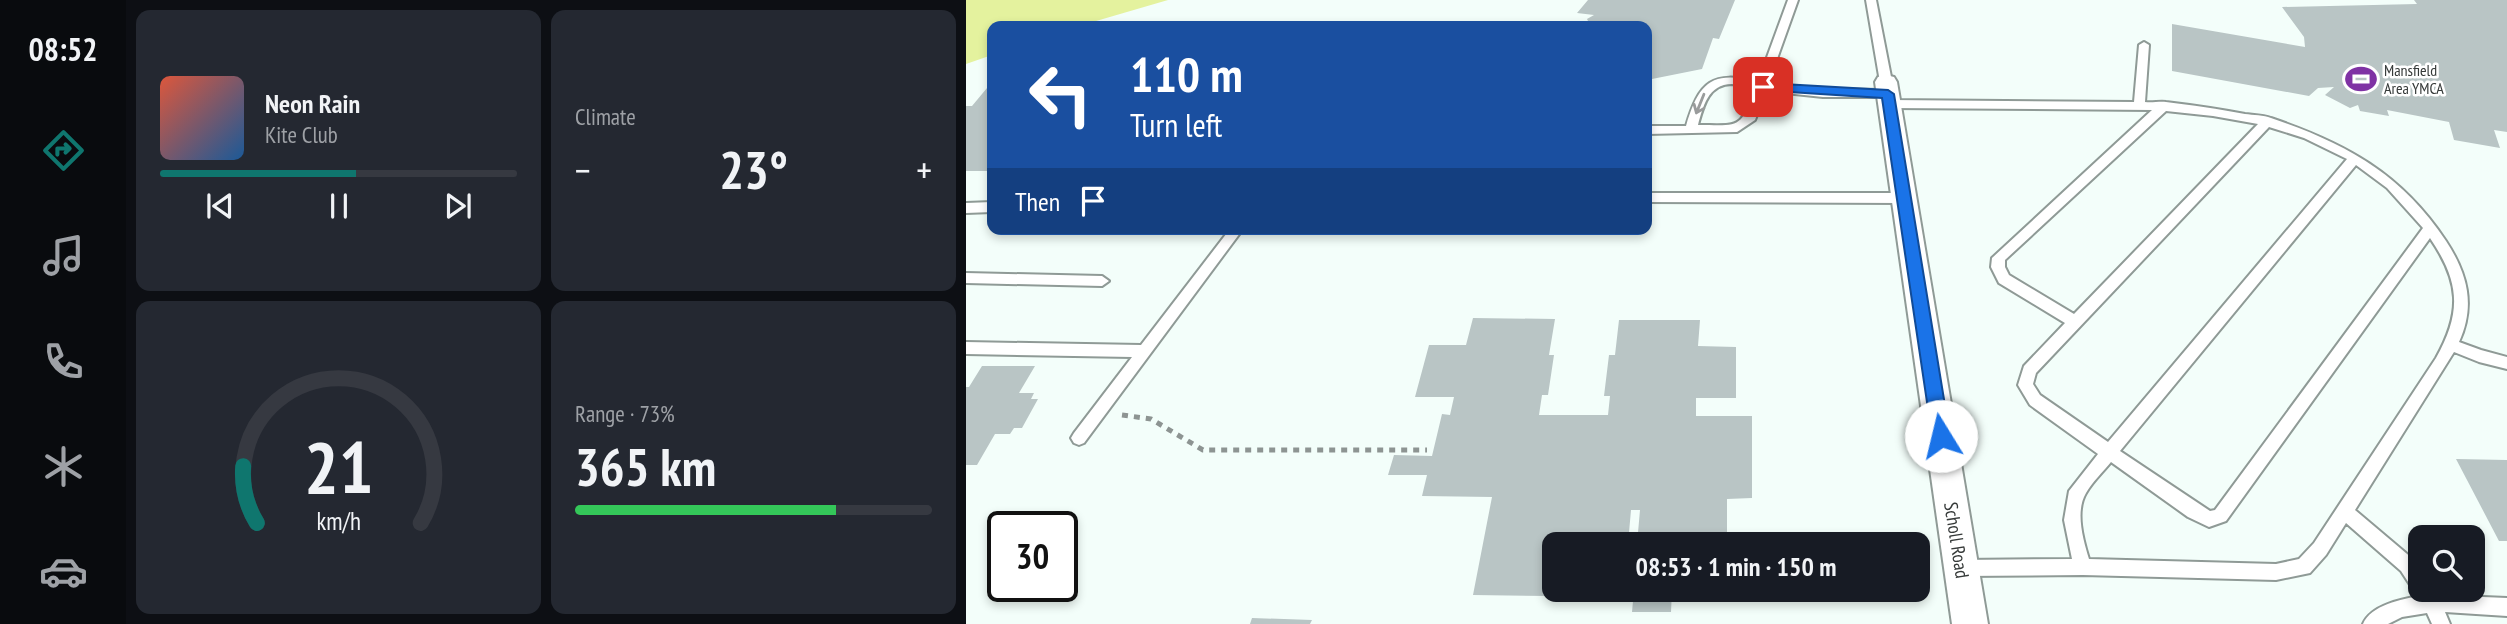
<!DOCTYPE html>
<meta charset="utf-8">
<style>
body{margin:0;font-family:"PT Sans Narrow",sans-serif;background:#242831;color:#f1f3f6;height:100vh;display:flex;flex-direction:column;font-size:26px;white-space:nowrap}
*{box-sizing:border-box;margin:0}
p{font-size:23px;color:#9ea1a6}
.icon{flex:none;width:38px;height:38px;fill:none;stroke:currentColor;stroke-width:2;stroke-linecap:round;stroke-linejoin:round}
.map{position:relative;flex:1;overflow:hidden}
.panel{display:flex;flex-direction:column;gap:10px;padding:10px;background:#0d0f14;width:840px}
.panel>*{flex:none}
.top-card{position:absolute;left:21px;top:21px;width:665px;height:214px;border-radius:14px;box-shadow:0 4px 10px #0003;background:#1a4fa0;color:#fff;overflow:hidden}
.controls{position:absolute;left:1442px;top:525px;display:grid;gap:14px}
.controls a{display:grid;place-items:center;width:77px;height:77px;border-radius:14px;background:#171b24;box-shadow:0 4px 10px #0003;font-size:35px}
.speed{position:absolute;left:21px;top:511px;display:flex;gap:14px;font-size:35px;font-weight:700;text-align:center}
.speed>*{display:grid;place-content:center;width:91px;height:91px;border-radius:50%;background:#171b24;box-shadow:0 4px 10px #0003;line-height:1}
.speed .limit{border:4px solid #111;border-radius:10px;background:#fff;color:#111}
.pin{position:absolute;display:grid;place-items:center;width:60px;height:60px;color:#fff;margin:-30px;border-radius:14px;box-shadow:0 4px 10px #0006}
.me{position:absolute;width:77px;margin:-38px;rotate:351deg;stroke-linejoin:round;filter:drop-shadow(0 0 5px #0008)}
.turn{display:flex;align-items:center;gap:24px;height:147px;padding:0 28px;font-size:32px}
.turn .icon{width:91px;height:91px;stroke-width:2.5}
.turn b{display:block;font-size:49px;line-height:60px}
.then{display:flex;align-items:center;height:66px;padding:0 28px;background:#0003;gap:14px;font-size:26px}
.big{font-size:52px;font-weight:800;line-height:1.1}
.panel .widget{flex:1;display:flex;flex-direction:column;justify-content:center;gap:10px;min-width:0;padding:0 24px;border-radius:14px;background:#242831}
.panel .dial{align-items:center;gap:0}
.dial svg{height:182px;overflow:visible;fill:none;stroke:#363941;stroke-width:7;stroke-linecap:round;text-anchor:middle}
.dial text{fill:#f1f3f6;stroke:none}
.song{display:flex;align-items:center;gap:21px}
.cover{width:84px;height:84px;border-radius:10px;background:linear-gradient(135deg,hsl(10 70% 55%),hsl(210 70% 35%))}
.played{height:7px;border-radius:4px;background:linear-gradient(90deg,#0f766e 55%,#363941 55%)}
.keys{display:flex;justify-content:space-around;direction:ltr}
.heat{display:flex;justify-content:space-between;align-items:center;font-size:38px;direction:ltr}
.charge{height:10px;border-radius:5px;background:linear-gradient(90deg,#34c759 73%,#363941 0)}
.panel .tiles{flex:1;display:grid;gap:10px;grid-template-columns:repeat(2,1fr)}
.trip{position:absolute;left:576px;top:532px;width:388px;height:70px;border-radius:14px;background:#171b24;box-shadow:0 4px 10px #0003;font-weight:800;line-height:70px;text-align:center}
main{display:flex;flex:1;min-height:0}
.tabs{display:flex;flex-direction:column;width:126px;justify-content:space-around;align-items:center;background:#090b0e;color:#9ea1a6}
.tabs .icon{width:49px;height:49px}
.tabs .active{color:#0f766e}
.tabs b{font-size:32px;color:#f1f3f6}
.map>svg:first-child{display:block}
</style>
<main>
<nav class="tabs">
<b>08:52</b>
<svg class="icon active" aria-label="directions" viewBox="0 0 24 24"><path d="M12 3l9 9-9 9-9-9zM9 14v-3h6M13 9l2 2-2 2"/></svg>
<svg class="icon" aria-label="music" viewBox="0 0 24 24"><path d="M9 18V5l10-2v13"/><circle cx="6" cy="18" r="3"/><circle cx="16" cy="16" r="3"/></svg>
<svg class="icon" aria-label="phone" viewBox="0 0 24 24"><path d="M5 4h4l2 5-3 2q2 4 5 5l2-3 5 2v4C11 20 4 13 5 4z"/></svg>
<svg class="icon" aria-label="climate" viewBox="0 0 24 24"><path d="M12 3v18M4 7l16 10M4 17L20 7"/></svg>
<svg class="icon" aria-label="car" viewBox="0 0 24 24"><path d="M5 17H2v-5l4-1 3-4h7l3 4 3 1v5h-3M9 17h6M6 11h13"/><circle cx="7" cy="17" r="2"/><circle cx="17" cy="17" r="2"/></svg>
</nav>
<section class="panel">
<div class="tiles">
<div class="widget">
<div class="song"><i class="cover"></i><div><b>Neon Rain</b><p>Kite Club</p></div></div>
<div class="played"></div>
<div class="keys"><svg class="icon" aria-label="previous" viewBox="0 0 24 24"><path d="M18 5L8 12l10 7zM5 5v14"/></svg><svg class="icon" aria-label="pause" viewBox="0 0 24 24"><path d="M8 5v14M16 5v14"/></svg><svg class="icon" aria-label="next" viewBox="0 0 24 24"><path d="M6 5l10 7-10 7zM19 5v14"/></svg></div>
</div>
<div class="widget"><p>Climate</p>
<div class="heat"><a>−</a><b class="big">23°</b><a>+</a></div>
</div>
<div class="widget dial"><svg viewBox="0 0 100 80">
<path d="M14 69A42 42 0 1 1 86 69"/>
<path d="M14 69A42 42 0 0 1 8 44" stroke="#0f766e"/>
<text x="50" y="56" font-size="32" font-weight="700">21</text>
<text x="50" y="72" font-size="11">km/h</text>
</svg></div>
<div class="widget"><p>Range · 73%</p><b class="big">365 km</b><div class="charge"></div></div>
</div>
</section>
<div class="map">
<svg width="1541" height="624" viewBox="0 0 1541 624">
<rect width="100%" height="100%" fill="#f3fefa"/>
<path fill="#e4f29e" d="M 0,0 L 202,0 L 113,26 L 26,26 L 26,55 L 0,64 Z"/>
<path fill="#b9c5c5" d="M 622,0 L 769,0 L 753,39 L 747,38 L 736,69 L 681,80 L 681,26 L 612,26 L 623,23 L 621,19 L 628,15 L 611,13 Z
M 1448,0 L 1541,0 L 1541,132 L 1528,130 L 1534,148 L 1488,140 L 1483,122 L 1421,110 L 1423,116 L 1394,111 L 1392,105 L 1384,108 L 1359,95 L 1368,87 L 1352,88 L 1343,96 L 1206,71 L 1206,24 L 1339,47 L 1338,37 L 1316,7 L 1451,4 Z
M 26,82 L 26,171 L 0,171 L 0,106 L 6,106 Z
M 507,318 L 589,319 L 583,355 L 588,355 L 582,395 L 576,395 L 573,415 L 642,415 L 644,396 L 638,396 L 643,355 L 649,355 L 653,320 L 734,320 L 732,346 L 770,347 L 770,398 L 730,398 L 730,416 L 786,416 L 786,498 L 761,499 L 761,544 L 671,544 L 674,510 L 665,510 L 662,544 L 588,544 L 588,577 L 584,596 L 507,595 L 526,497 L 456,496 L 461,475 L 422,475 L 428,455 L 466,456 L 476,414 L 484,415 L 488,397 L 449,397 L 463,345 L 500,345 Z
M 16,366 L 69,366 L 53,393 L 68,393 L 65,399 L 72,399 L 56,428 L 48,428 L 44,434 L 29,434 L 11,465 L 0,465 L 0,387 L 3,387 Z
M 1490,459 L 1541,460 L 1541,541 L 1533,541 Z
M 668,590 L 706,590 L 705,612 L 666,612 Z
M 286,618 L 346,620 L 344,624 L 284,624 Z"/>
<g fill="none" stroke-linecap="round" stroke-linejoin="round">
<defs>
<path id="lane" d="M 822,0 L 832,0 L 802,84 L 840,89 L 922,90 L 928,94 L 926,97 L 857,97 L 800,91 L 789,120 L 771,132 L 681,134 L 681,126 L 720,126 C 733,82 746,70 792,82 ZM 766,84 L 789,89 C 774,130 774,125 732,125 C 737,107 742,84 766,84 Z
M 900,0 L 910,0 L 926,82 L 920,86 L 914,82 Z
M 1178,42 L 1183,45 L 1179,102 C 1186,103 1194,101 1200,102 C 1225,105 1253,109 1279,114 C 1287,115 1298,115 1305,118 C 1379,143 1435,173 1480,241 C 1501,273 1510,305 1493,342 L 1515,350 L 1541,357 L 1541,369 L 1513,362 L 1488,352 L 1389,510 L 1447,559 L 1454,570 L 1454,590 L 1466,590 L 1470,595 L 1541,598 L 1541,616 L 1479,612 L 1484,624 L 1466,624 L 1461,613 L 1436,617 L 1422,624 L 1397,624 C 1405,605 1436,599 1454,596 L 1455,593 L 1448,591 L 1435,571 L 1380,523 L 1360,555 L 1344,573 L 1310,580 L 1117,575 L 995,576 L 989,574 L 986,568 L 989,562 L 995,560 L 1106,559 L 1098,520 L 1103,491 L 1132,454 L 1064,405 L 1052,385 L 1058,366 L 1099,323 L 1033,283 L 1025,267 L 1026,258 L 1186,110 L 924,108 L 918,104 L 924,100 L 1168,102 L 1173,45 ZM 1200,111 L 1247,116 L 1292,124 L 1108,314 L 1043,275 L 1039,267 L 1039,260 ZM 1303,127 L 1338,138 L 1381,159 L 1142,442 L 1074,395 L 1067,384 L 1070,373 ZM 1390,165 L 1421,188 L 1457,228 L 1249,510 L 1244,511 L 1154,451 ZM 1464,238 C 1494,282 1496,312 1470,358 L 1348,543 L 1333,559 L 1310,564 L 1123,559 C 1117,540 1109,511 1120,493 C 1126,482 1137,472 1145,462 L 1222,517 L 1243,527 L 1260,521 Z
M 681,193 L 938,193 L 944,198 L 938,203 L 681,202 Z
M 26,202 L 26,212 L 0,213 L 0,203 Z
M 264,229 L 277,229 L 118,443 L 113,445 L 108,443 L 105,438 L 108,433 L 166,357 L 0,354 L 0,342 L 175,345 Z
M 0,273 L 136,276 L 143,281 L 136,286 L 0,283 Z"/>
<path id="street" d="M 920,75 L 928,77 L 931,82 L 1022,624 L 986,624 L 909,82 L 912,77 Z"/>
</defs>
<use href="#lane" stroke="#8f9a96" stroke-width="4"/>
<use href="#street" stroke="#8f9a96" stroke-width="4"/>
<path stroke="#8d9492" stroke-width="5" stroke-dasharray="6 6" stroke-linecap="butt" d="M 156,415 L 185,419 L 237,450 L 461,450"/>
<use href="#lane" fill="#fff" fill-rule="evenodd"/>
<use href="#street" fill="#fff" fill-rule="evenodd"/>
</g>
<defs><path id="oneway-shaft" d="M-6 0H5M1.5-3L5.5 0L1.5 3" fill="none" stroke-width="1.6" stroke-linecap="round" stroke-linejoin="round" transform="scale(1.75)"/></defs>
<use stroke="#9a9c9c" href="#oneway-shaft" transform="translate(734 104) rotate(112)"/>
<path fill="#1a73e8" stroke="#114b97" stroke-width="2" d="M 797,83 L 922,90 L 928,94 L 984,436 L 981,441 L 969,441 L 966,436 L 916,98 L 792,90 L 790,87 Z"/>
<defs>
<symbol id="stadium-bare" viewBox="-9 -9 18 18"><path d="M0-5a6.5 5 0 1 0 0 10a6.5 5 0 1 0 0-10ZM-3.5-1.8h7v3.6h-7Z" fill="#7f32a4" stroke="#fff" stroke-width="2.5" paint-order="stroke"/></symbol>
</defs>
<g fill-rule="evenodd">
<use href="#stadium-bare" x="1373" y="57" width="44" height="44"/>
</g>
<g text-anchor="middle" stroke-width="5" stroke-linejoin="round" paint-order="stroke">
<g font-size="16" fill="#363a39" stroke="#fff" text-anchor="start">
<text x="1418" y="76">Mansfield<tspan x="1418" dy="18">Area YMCA</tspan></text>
</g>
<g font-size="19" fill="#363a39" stroke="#fff">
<text transform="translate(991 540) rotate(81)" y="7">Scholl Road</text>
</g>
</g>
</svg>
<div class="controls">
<a><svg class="icon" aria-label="search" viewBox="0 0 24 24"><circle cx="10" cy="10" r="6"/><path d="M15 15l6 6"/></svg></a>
</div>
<div class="speed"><div class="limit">30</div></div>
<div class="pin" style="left:797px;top:87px;background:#d93025"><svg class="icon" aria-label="arrive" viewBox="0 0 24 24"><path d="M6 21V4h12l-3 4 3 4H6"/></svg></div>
<svg class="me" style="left:975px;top:436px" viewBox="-20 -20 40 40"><circle r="19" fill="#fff"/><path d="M0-13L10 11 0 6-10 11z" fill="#1a73e8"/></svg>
<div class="trip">08:53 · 1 min · 150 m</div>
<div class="top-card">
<div class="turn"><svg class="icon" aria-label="left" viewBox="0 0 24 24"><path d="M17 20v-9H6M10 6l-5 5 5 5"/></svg><div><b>110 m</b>Turn left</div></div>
<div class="then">Then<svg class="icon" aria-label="arrive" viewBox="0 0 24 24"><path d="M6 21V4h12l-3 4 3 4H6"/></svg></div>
</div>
</div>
</main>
